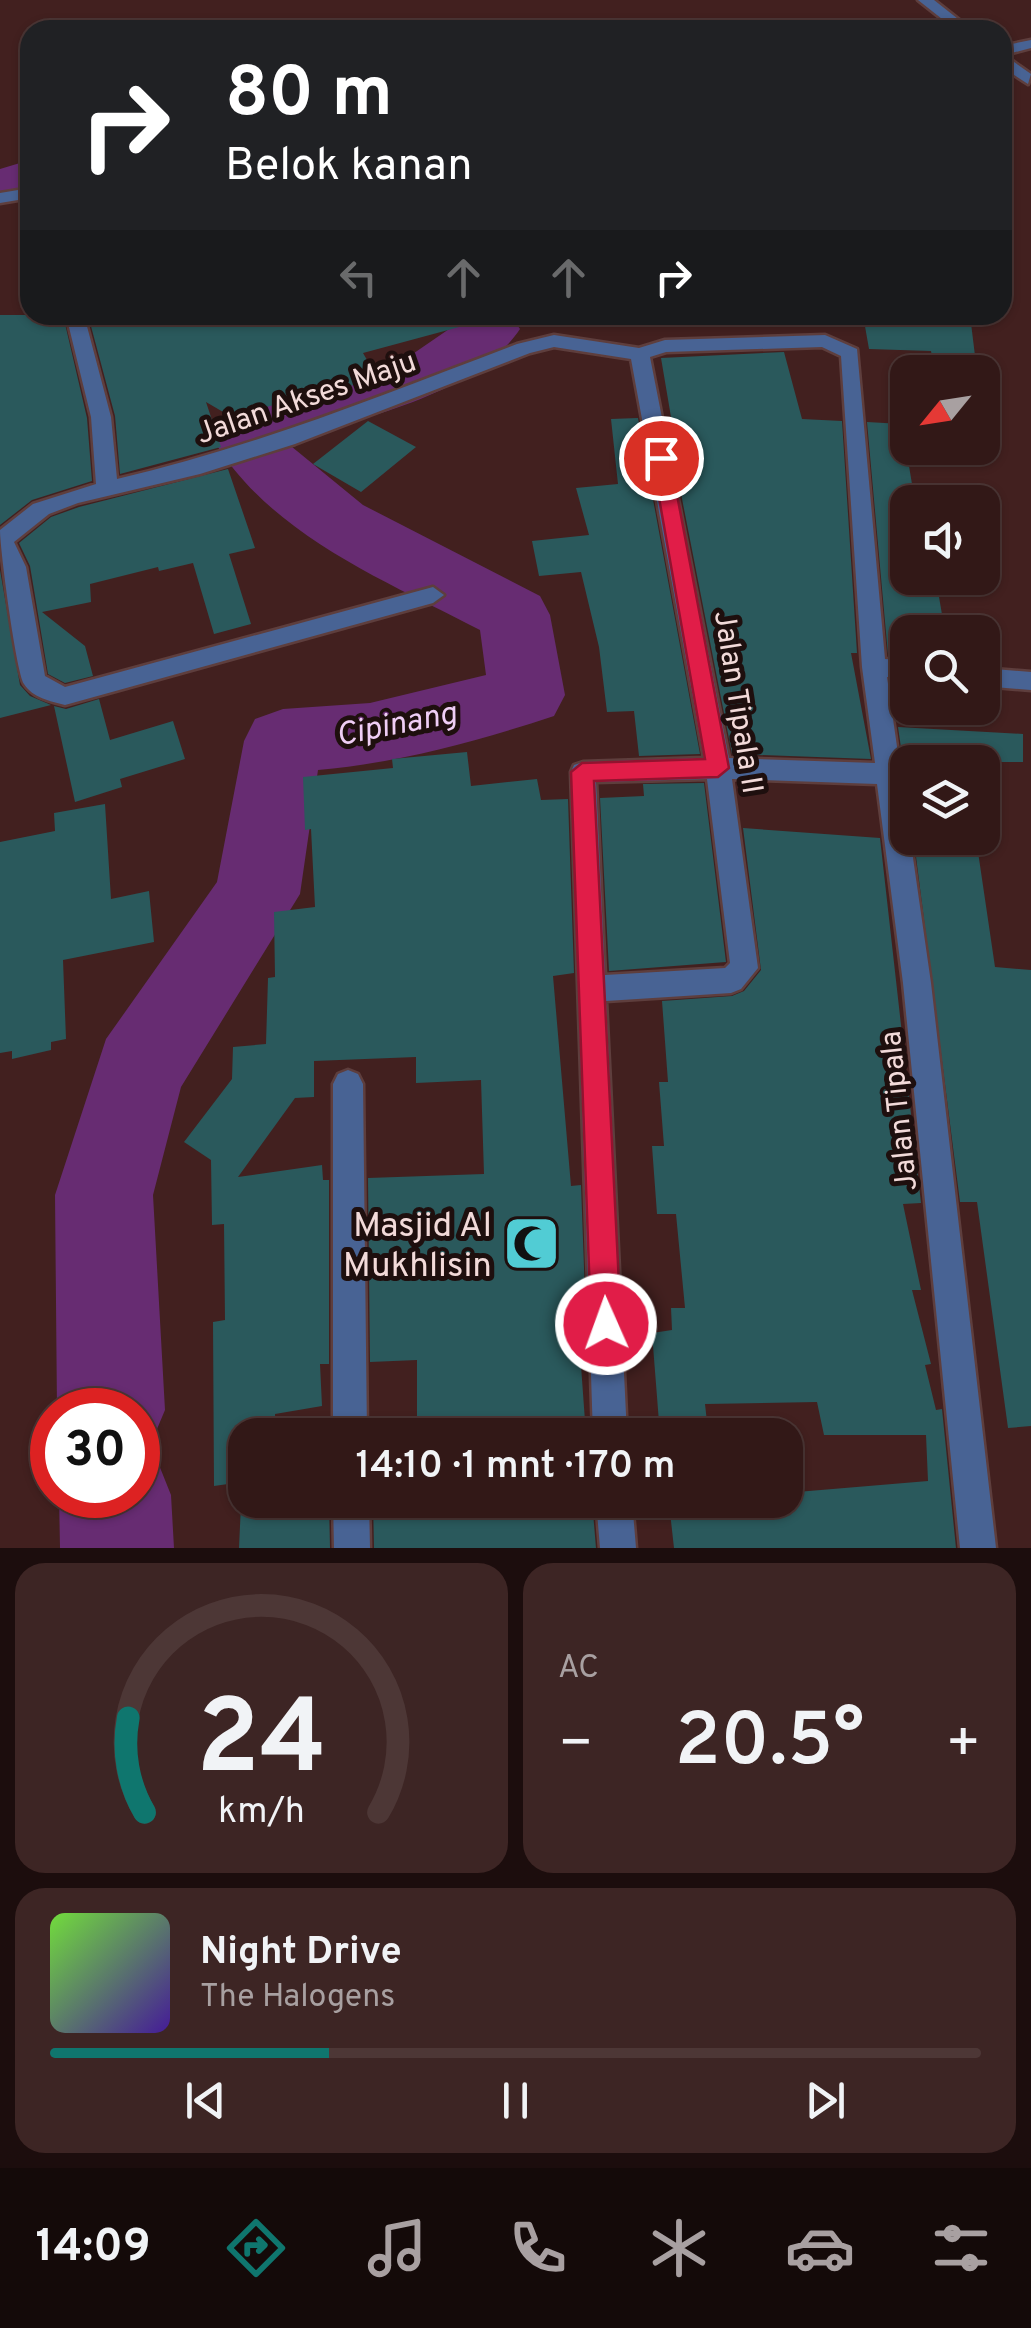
<!DOCTYPE html>
<html lang="id">
<meta charset="utf-8">
<style>
body{margin:0;font-family:Overpass,sans-serif;background:#3d2524;color:#f1f3f6;height:100vh;display:flex;flex-direction:column;font-size:38px;white-space:nowrap}
*{box-sizing:border-box;margin:0}
p{font-size:32px;color:#a8a0a1}
.icon{flex:none;width:55px;height:55px;fill:none;stroke:currentColor;stroke-width:2;stroke-linecap:round;stroke-linejoin:round}
.map{position:relative;height:1548px;overflow:hidden}
.drawer{display:flex;flex-direction:column;gap:15px;padding:15px;background:#1c0d0d;flex:1}
.drawer>*{flex:none}
.banner{position:absolute;left:20px;top:20px;width:992px;height:305px;border-radius:30px;box-shadow:0 2px 8px #0004,0 0 0 2px #4d3736;background:#202124;color:#fff;overflow:hidden}
.needle{width:65px;rotate:240deg}
.controls{position:absolute;left:890px;top:355px;display:grid;gap:20px}
.controls a{display:grid;place-items:center;width:110px;height:110px;border-radius:20px;background:#321817;box-shadow:0 2px 8px #0004,0 0 0 2px #4d3736;font-size:50px}
.speed{position:absolute;left:30px;top:1388px;display:flex;gap:20px;font-size:50px;font-weight:700;text-align:center}
.speed>*{display:grid;place-content:center;width:130px;height:130px;border-radius:50%;background:#321817;box-shadow:0 2px 8px #0004,0 0 0 2px #4d3736;line-height:1}
.speed .limit{border:15px solid #d22;background:#fff;color:#111}
.pin{position:absolute;display:grid;place-items:center;width:85px;height:85px;color:#fff;margin:-42px;border:5px solid #fff;border-radius:50%;box-shadow:0 2px 10px #0007}
.me{position:absolute;width:110px;margin:-55px;rotate:358deg;stroke-linejoin:round;filter:drop-shadow(0 0 8px #0008)}
.turn{display:flex;align-items:center;gap:35px;height:210px;padding:0 40px;font-size:45px}
.turn .icon{width:130px;height:130px;stroke-width:2.5}
.turn b{display:block;font-size:70px;line-height:85px}
.lanes{display:flex;align-items:center;height:95px;padding:0 40px;background:#0003;justify-content:center;gap:50px;direction:ltr}
.lanes .off{opacity:.35}
.big{font-size:75px;font-weight:600;line-height:1.1}
.drawer .widget{flex:1;display:flex;flex-direction:column;justify-content:center;gap:15px;min-width:0;padding:0 35px;border-radius:30px;background:#3d2524}
.drawer .dial{align-items:center;gap:0}
.dial svg{height:260px;overflow:visible;fill:none;stroke:#4d3736;stroke-width:7;stroke-linecap:round;text-anchor:middle}
.dial text{fill:#f1f3f6;stroke:none}
.song{display:flex;align-items:center;gap:30px}
.cover{width:120px;height:120px;border-radius:15px;background:linear-gradient(135deg,hsl(100 70% 55%),hsl(260 70% 35%))}
.played{height:10px;border-radius:5px;background:linear-gradient(90deg,#0f766e 30%,#4d3736 30%)}
.keys{display:flex;justify-content:space-around;direction:ltr}
.heat{display:flex;justify-content:space-between;align-items:center;font-size:55px;direction:ltr}
.drawer .tiles{flex:1;display:grid;gap:15px;grid-template-columns:1fr 1fr}
.widget:last-child{grid-column:span 2}
.trip{position:absolute;left:228px;top:1418px;width:575px;height:100px;border-radius:30px;background:#321817;box-shadow:0 2px 8px #0004,0 0 0 2px #4d3736;font-weight:600;line-height:100px;text-align:center}
.menu{display:flex;height:160px;justify-content:space-around;align-items:center;background:#140a09;color:#a8a0a1}
.menu .icon{width:70px;height:70px}
.menu .current{color:#0f766e}
.menu b{font-size:45px;color:#f1f3f6}
.map>svg:first-child{display:block}
</style>
<div class="map">
<svg width="1031" height="1548" viewBox="0 0 1031 1548">
<rect width="100%" height="100%" fill="#42201f"/>
<g fill="none" stroke-linecap="round" stroke-linejoin="round">
<path fill="#672c72" fill-rule="evenodd" d="M 30,160 L 30,194 L 0,203 L 0,169 Z
M 444,315 L 510,315 L 520,329 C 475,396 359,418 286,442 L 363,505 L 540,596 L 550,615 L 565,695 L 554,716 C 478,741 398,763 318,770 L 300,894 L 181,1087 L 153,1195 L 165,1410 L 149,1448 L 144,1451 L 155,1455 L 171,1495 L 174,1548 L 60,1548 L 59,1495 L 138,1495 L 138,1410 L 57,1410 L 55,1195 L 106,1039 L 217,882 L 244,741 L 255,719 L 283,709 L 370,703 L 486,675 L 480,630 C 388,582 273,536 216,444 L 235,414 L 401,362 L 452,327 Z"/>
</g>
<path fill="#2a595c" d="M 0,315 L 63,315 L 87,418 L 92,481 L 32,500 L 0,525 Z
M 88,315 L 461,315 L 463,326 L 363,353 L 378,379 L 230,416 L 206,402 L 221,447 L 120,474 L 115,416 Z
M 863,315 L 970,315 L 977,372 L 935,372 L 931,351 L 869,349 Z
M 784,352 L 802,419 L 842,421 L 857,653 L 851,653 L 871,759 L 732,754 L 666,417 L 671,417 L 661,358 Z
M 638,418 L 700,754 L 639,756 L 634,711 L 607,712 L 599,647 L 581,572 L 539,576 L 532,541 L 589,535 L 576,488 L 618,484 L 611,419 Z
M 368,421 L 416,447 L 361,492 L 313,464 Z
M 867,422 L 902,424 L 915,502 L 908,502 L 908,589 L 938,591 L 945,632 L 908,632 L 908,656 L 888,655 Z
M 228,469 L 255,548 L 229,554 L 251,624 L 214,634 L 193,563 L 159,571 L 158,567 L 90,584 L 91,602 L 42,612 L 85,646 L 93,676 L 65,683 L 48,674 L 30,566 L 19,543 L 51,517 L 79,507 Z
M 0,570 L 20,685 L 30,696 L 51,705 L 0,718 Z
M 99,699 L 110,740 L 173,721 L 185,759 L 120,779 L 122,787 L 75,802 L 54,706 L 66,709 Z
M 898,727 L 1023,734 L 1023,762 L 908,762 L 905,775 Z
M 467,752 L 471,786 L 537,779 L 541,800 L 568,799 L 574,973 L 553,976 L 571,1186 L 581,1185 L 585,1295 L 576,1296 L 586,1435 L 519,1435 L 518,1425 L 491,1423 L 417,1428 L 417,1360 L 370,1362 L 368,1178 L 484,1174 L 481,1080 L 416,1083 L 416,1057 L 314,1061 L 314,1097 L 295,1098 L 238,1177 L 322,1165 L 323,1180 L 329,1180 L 329,1364 L 320,1364 L 322,1406 L 275,1414 L 276,1435 L 245,1435 L 245,1500 L 329,1500 L 330,1548 L 239,1548 L 242,1482 L 214,1486 L 213,1322 L 225,1320 L 224,1224 L 212,1225 L 211,1160 L 184,1142 L 232,1079 L 233,1047 L 266,1044 L 268,978 L 275,977 L 274,912 L 315,907 L 311,829 L 305,830 L 303,777 L 393,768 L 392,759 Z
M 704,783 L 726,962 L 609,971 L 600,798 L 644,796 L 643,784 Z
M 105,804 L 111,899 L 149,891 L 154,942 L 63,960 L 66,1039 L 51,1042 L 51,1050 L 12,1059 L 12,1051 L 0,1053 L 0,842 L 55,831 L 54,813 Z
M 743,828 L 880,838 L 921,1203 L 903,1204 L 921,1290 L 912,1290 L 931,1364 L 925,1365 L 936,1410 L 942,1409 L 956,1548 L 674,1548 L 669,1503 L 785,1500 L 785,1493 L 928,1481 L 926,1435 L 824,1435 L 817,1402 L 705,1404 L 707,1422 L 693,1422 L 694,1435 L 660,1435 L 652,1333 L 672,1330 L 671,1308 L 685,1308 L 676,1214 L 657,1214 L 652,1146 L 664,1146 L 659,1082 L 668,1082 L 662,1001 L 732,996 L 744,991 L 761,970 Z
M 914,841 L 977,845 L 995,967 L 1031,970 L 1031,1426 L 1008,1428 L 977,1202 L 960,1202 Z
M 373,1500 L 592,1500 L 596,1548 L 374,1548 Z"/>
<g fill="none" stroke-linecap="round" stroke-linejoin="round">
<defs>
<path id="minor" d="M 918,0 L 934,0 L 972,30 L 956,30 Z
M 1031,40 L 1031,48 L 1004,55 L 1031,74 L 1028,84 L 1002,67 L 1002,46 Z
M 30,188 L 30,198 L 0,203 L 0,193 Z
M 66,315 L 84,315 L 111,417 L 117,479 C 255,447 385,394 517,344 L 554,335 L 639,348 L 665,340 L 825,335 L 857,349 L 885,659 L 908,661 L 908,679 L 887,677 L 931,983 L 996,1548 L 960,1548 L 903,983 L 877,784 L 732,779 L 758,968 L 741,989 L 731,993 L 606,1001 L 627,1435 L 593,1435 L 571,772 L 574,765 L 583,762 L 704,758 L 631,359 L 554,347 L 530,353 L 295,444 L 200,474 L 78,503 L 49,514 L 14,542 L 26,567 L 45,676 L 65,687 L 433,587 L 444,595 L 433,603 L 65,705 C 50,701 33,698 24,684 C 16,671 0,550 0,530 L 33,504 L 96,484 L 91,417 ZM 822,347 L 841,356 L 862,667 L 875,763 L 729,758 L 650,357 L 666,352 ZM 707,779 L 730,963 L 725,968 L 605,975 L 596,782 Z
M 982,668 L 1031,672 L 1031,690 L 982,686 Z
M 348,1070 L 358,1074 L 363,1084 L 367,1435 L 333,1435 L 333,1084 L 338,1074 Z
M 333,1500 L 369,1500 L 370,1548 L 334,1548 Z
M 596,1500 L 632,1500 L 636,1548 L 600,1548 Z"/>
</defs>
<use href="#minor" stroke="#5e3e3d" stroke-width="5"/>
<use href="#minor" fill="#486394" fill-rule="evenodd"/>
</g>
<path fill="#e11d48" stroke="#92132f" stroke-width="2.5" d="M 661,452 L 670,458 L 729,768 L 718,777 L 594,781 L 621,1324 L 617,1334 L 606,1338 L 595,1334 L 591,1324 L 571,772 L 582,763 L 705,759 L 652,458 Z"/>
<defs>
<symbol id="mosque-square" viewBox="-11 -11 22 22"><rect x="-9" y="-9" width="18" height="18" rx="4" fill="#51ccd4" stroke="#1e0f0e"/><path d="M3.5-4.9A6 6 0 1 0 3.5 4.9A5 5 0 1 1 3.5-4.9Z" fill="#111"/></symbol>
</defs>
<g fill-rule="evenodd">
<use href="#mosque-square" x="500" y="1212" width="63" height="63"/>
</g>
<g text-anchor="middle" stroke-width="10" stroke-linejoin="round" paint-order="stroke">
<g font-size="30" fill="#f2dad9" stroke="#1e0f0e">
<text transform="translate(306 397) rotate(-19)" y="10">Jalan Akses Maju</text>
<text transform="translate(739 702) rotate(81)" y="10">Jalan Tipala II</text>
<text transform="translate(898 1111) rotate(-96)" y="10">Jalan Tipala</text>
</g>
<g font-size="32" font-style="italic" fill="#efcef5" stroke="#1e0f0e">
<text transform="translate(396 723) rotate(-11)" y="11">Cipinang</text>
</g>
<g font-size="35" fill="#f2dad9" stroke="#1e0f0e" text-anchor="end">
<text x="492" y="1236">Masjid Al<tspan x="492" dy="40">Mukhlisin</tspan></text>
</g>
</g>
</svg>
<div class="controls">
<a><svg class="needle" viewBox="-14 -14 28 28"><path d="M0-13l5 13h-10z" fill="#e53935"/><path d="M0 13l5-13h-10z" fill="#a8a0a1"/></svg></a>
<a><svg class="icon" aria-label="sound" viewBox="0 0 24 24"><path d="M4 9h4l5-4v14l-5-4H4zM17 9q2 3 0 6"/></svg></a>
<a><svg class="icon" aria-label="search" viewBox="0 0 24 24"><circle cx="10" cy="10" r="6"/><path d="M15 15l6 6"/></svg></a>
<a><svg class="icon" aria-label="layers" viewBox="0 0 24 24"><path d="M12 4l9 5-9 5-9-5zM3 14l9 5 9-5"/></svg></a>
</div>
<div class="speed"><div class="limit">30</div></div>
<div class="pin" style="left:661px;top:458px;background:#d93025"><svg class="icon" aria-label="arrive" viewBox="0 0 24 24"><path d="M6 21V4h12l-3 4 3 4H6"/></svg></div>
<svg class="me" style="left:606px;top:1324px" viewBox="-20 -20 40 40"><circle r="17" fill="#e11d48" stroke="#fff" stroke-width="3"/><path d="M0-11L8 9 0 5-8 9z" fill="#fff"/></svg>
<div class="trip">14:10 · 1 mnt · 170 m</div>
<div class="banner">
<div class="turn"><svg class="icon" aria-label="right" viewBox="0 0 24 24"><path d="M7 20v-9h11M14 6l5 5-5 5"/></svg><div><b>80 m</b>Belok kanan</div></div>
<div class="lanes"><svg class="icon off" aria-label="left" viewBox="0 0 24 24"><path d="M17 20v-9H6M10 6l-5 5 5 5"/></svg><svg class="icon off" aria-label="ahead" viewBox="0 0 24 24"><path d="M12 20V5M6 11l6-6 6 6"/></svg><svg class="icon off" aria-label="ahead" viewBox="0 0 24 24"><path d="M12 20V5M6 11l6-6 6 6"/></svg><svg class="icon" aria-label="right" viewBox="0 0 24 24"><path d="M7 20v-9h11M14 6l5 5-5 5"/></svg></div>
</div>
</div>
<section class="drawer">
<div class="tiles">
<div class="widget dial"><svg viewBox="0 0 100 80">
<path d="M14 69A42 42 0 1 1 86 69"/>
<path d="M14 69A42 42 0 0 1 9 40" stroke="#0f766e"/>
<text x="50" y="56" font-size="32" font-weight="700">24</text>
<text x="50" y="72" font-size="11">km/h</text>
</svg></div>
<div class="widget"><p>AC</p>
<div class="heat"><a>−</a><b class="big">20.5°</b><a>+</a></div>
</div>
<div class="widget">
<div class="song"><i class="cover"></i><div><b>Night Drive</b><p>The Halogens</p></div></div>
<div class="played"></div>
<div class="keys"><svg class="icon" aria-label="previous" viewBox="0 0 24 24"><path d="M18 5L8 12l10 7zM5 5v14"/></svg><svg class="icon" aria-label="pause" viewBox="0 0 24 24"><path d="M8 5v14M16 5v14"/></svg><svg class="icon" aria-label="next" viewBox="0 0 24 24"><path d="M6 5l10 7-10 7zM19 5v14"/></svg></div>
</div>
</div>
</section>
<nav class="menu">
<b>14:09</b>
<svg class="icon current" aria-label="directions" viewBox="0 0 24 24"><path d="M12 3l9 9-9 9-9-9zM9 14v-3h6M13 9l2 2-2 2"/></svg>
<svg class="icon" aria-label="music" viewBox="0 0 24 24"><path d="M9 18V5l10-2v13"/><circle cx="6" cy="18" r="3"/><circle cx="16" cy="16" r="3"/></svg>
<svg class="icon" aria-label="phone" viewBox="0 0 24 24"><path d="M5 4h4l2 5-3 2q2 4 5 5l2-3 5 2v4C11 20 4 13 5 4z"/></svg>
<svg class="icon" aria-label="climate" viewBox="0 0 24 24"><path d="M12 3v18M4 7l16 10M4 17L20 7"/></svg>
<svg class="icon" aria-label="car" viewBox="0 0 24 24"><path d="M5 17H2v-5l4-1 3-4h7l3 4 3 1v5h-3M9 17h6M6 11h13"/><circle cx="7" cy="17" r="2"/><circle cx="17" cy="17" r="2"/></svg>
<svg class="icon" aria-label="filters" viewBox="0 0 24 24"><path d="M4 7h16M4 17h16"/><circle cx="9" cy="7" r="2"/><circle cx="15" cy="17" r="2"/></svg>
</nav>
